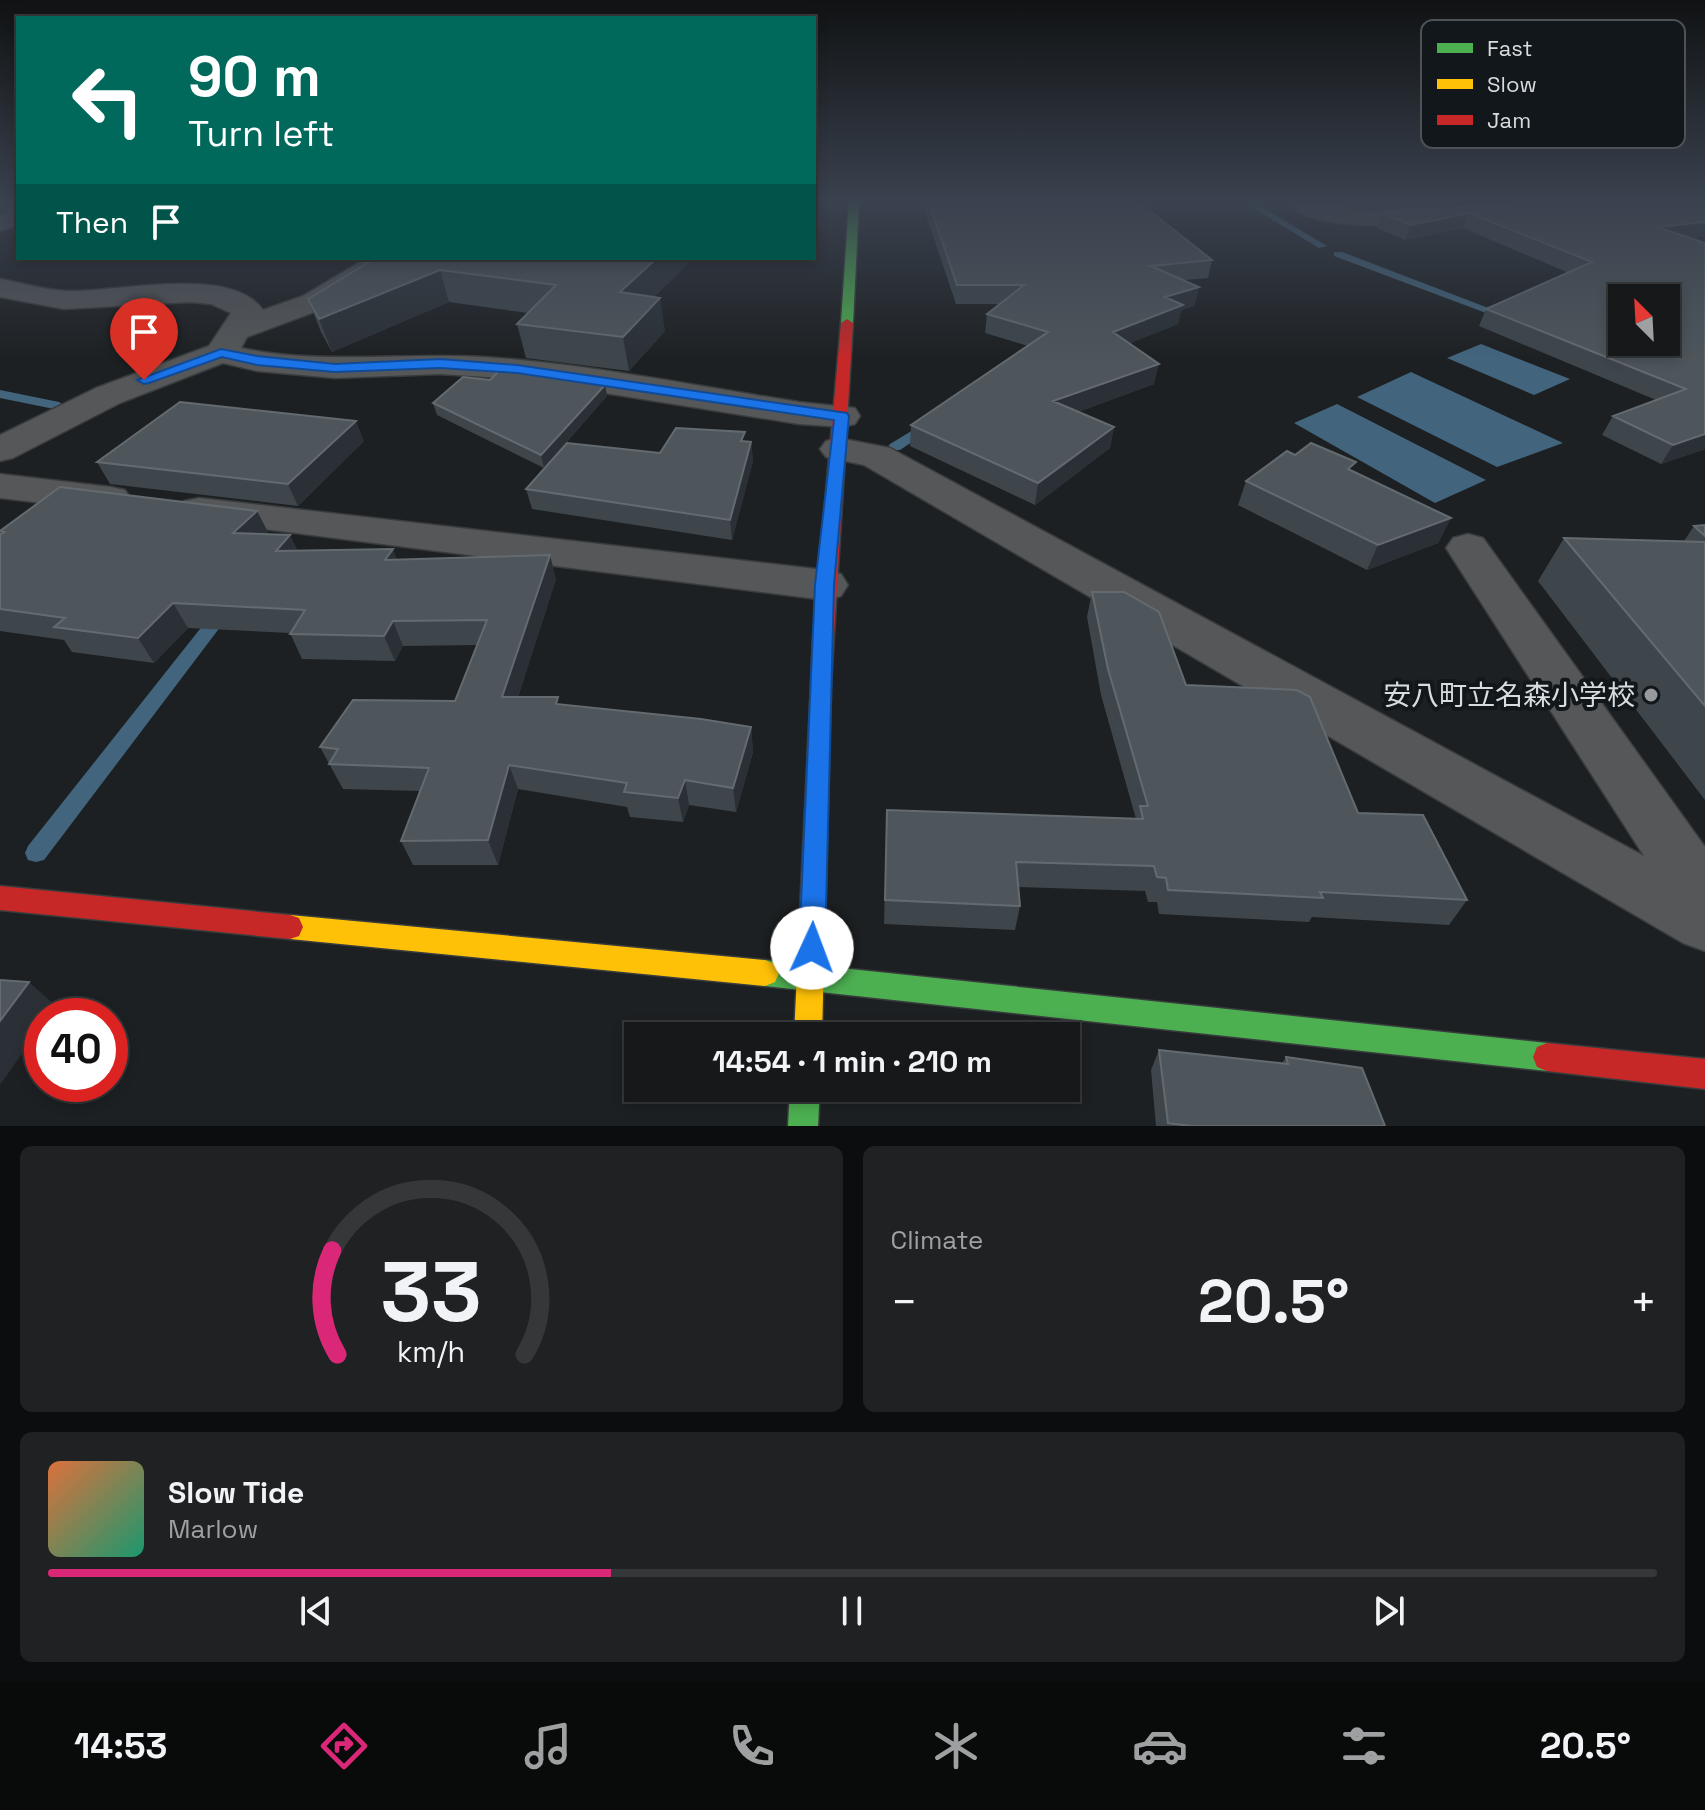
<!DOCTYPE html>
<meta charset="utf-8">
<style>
body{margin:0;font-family:"Space Grotesk","Noto Sans JP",sans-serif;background:#1f2123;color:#f1f3f6;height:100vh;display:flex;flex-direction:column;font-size:30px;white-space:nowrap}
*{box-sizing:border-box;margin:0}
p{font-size:26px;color:#9ea0a2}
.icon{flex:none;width:44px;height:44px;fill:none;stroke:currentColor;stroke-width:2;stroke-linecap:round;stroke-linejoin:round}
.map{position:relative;height:1126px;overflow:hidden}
.panel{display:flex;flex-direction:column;gap:20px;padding:20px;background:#0c0d0e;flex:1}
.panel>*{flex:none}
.top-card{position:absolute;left:16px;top:16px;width:800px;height:244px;border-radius:0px;box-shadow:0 4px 12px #0003,0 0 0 2px #353739;background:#00695c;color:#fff;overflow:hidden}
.needle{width:52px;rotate:336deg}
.fabs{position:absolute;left:1608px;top:284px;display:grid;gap:16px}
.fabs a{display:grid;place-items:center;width:72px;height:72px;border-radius:0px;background:#16181a;box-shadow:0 4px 12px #0003,0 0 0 2px #353739;font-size:40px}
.speed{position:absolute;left:24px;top:998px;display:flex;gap:16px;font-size:40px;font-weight:700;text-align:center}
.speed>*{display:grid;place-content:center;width:104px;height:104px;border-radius:50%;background:#16181a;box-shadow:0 4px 12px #0003,0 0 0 2px #353739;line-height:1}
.speed .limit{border:12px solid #d22;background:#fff;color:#111}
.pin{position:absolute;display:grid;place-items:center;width:68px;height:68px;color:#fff;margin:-82px -34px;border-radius:50% 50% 50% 0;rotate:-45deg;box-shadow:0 0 8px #0007}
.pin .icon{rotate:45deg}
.me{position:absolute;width:88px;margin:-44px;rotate:2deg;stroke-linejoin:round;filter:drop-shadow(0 0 6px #0008)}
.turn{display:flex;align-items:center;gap:28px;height:168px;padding:0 40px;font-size:36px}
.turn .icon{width:104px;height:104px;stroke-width:2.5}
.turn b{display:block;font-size:56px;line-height:68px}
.then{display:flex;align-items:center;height:76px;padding:0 40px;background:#0003;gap:16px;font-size:30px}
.big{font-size:60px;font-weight:600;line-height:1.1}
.panel .tile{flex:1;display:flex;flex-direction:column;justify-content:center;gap:12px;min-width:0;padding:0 28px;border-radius:12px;background:#1f2123}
.panel .dial{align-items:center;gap:0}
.dial svg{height:208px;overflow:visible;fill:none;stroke:#353739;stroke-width:7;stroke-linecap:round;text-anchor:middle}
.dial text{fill:#f1f3f6;stroke:none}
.song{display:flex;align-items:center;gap:24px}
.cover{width:96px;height:96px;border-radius:12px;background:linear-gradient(135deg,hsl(20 70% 55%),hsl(160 70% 35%))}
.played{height:8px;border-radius:4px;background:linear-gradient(90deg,#db2777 35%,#353739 35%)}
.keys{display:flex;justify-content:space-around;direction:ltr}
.heat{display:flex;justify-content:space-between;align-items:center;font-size:44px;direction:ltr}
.panel .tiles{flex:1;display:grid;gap:20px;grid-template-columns:1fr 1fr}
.tile:last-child{grid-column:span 2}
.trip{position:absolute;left:624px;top:1022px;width:456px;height:80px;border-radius:0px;background:#16181a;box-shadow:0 4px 12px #0003,0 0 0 2px #353739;font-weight:600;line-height:80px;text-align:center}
.tab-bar{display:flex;height:128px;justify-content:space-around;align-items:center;background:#090a0a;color:#9ea0a2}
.tab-bar .icon{width:56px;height:56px}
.tab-bar .current{color:#db2777}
.tab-bar b{font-size:36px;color:#f1f3f6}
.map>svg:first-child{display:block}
</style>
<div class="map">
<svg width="1705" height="1126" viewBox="0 0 1705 1126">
<rect width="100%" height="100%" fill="#1d2022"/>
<path fill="#42657d" d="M 1481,344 L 1570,379 L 1534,395 L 1447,358 Z
M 1411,372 L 1563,443 L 1497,467 L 1357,397 Z
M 1337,404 L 1486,480 L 1435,503 L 1294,423 Z"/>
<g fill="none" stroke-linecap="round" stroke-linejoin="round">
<path fill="#42657d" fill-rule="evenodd" d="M 1245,203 L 1255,203 L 1327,246 L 1319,248 Z
M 1334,252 L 1342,252 L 1512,317 L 1502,319 L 1334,256 Z
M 0,390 L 59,402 L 65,406 L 59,410 L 0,398 Z
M 928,421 L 933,422 L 933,428 L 900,450 L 890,450 L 888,447 L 890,444 Z
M 221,608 L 227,610 L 230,614 L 227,618 L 44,860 L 36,862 L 28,860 L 25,853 L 28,846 L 215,610 Z"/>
<defs>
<path id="street" d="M 1289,203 L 1323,203 L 1369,211 L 1439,206 L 1448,209 L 1452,214 L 1448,219 L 1439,222 C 1407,226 1310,232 1289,203 Z
M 18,209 L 18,225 L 0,231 L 0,215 Z
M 367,258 L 400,258 L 396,264 L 325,308 L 247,337 L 241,348 C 321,365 403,352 484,357 C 589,364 695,386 799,402 L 855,408 L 860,416 L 855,424 L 842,427 L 799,424 L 517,379 L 440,374 L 335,378 L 257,371 L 223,363 L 120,403 L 13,458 L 0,461 L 0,435 L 96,388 L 209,346 L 231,313 L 211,304 L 190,302 L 64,309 L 0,297 L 0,279 C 22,283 44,290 67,291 C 115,293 231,264 263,310 L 303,296 Z
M 839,438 L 890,448 L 1644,856 L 1446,548 L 1453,538 L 1468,534 L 1483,538 L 1705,847 L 1705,951 L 1683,943 L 864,465 L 826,457 L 820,449 L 826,441 Z
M 0,474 L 111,487 L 125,490 L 131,499 L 125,508 L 111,511 L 0,498 Z
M 199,498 L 825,570 L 841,574 L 848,585 L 841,596 L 825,600 L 184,519 L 178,510 L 184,501 Z"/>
<path id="fast" d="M 849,203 L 859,203 L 853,323 L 847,327 L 841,323 Z
M 765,960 L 1547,1043 L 1557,1047 L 1561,1057 L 1557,1067 L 1547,1071 L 765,986 L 755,982 L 751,973 L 755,964 Z
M 790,1088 L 820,1088 L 818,1126 L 788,1126 Z"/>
<path id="slow" d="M 821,677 L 828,680 L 831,685 L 822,1036 L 794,1036 L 811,685 L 814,680 Z
M 290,915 L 765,960 L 775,964 L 779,973 L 775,982 L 765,986 L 290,939 L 281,936 L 277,927 L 281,918 Z"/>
<path id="jam" d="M 847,319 L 853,323 L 831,685 L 828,690 L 814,690 L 811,685 L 813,640 L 841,323 Z
M 0,886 L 290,915 L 299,918 L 303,927 L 299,936 L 290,939 L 0,910 Z
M 1547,1043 L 1705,1059 L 1705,1089 L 1547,1071 L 1537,1067 L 1533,1057 L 1537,1047 Z"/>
</defs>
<use href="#street" stroke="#393c3d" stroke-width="3"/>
<use href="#fast" stroke="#393c3d" stroke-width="3"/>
<use href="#slow" stroke="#393c3d" stroke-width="3"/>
<use href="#jam" stroke="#393c3d" stroke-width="3"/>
<use href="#street" fill="#555759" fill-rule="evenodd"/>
<use href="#fast" fill="#4caf50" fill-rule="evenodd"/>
<use href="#slow" fill="#ffc107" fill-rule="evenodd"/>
<use href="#jam" fill="#c62828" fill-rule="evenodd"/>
</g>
<path fill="#3e464c" d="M 0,203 L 18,203 L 18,226 L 10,211 L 10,209 L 0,212 Z
M 922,203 L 1140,203 L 1212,260 L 1208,278 L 1184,280 L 1199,287 L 1194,306 L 1181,310 L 1178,324 L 1130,343 L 1154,384 L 1078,412 L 1114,427 L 1110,448 L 1035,505 L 910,446 L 911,425 L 1028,346 L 985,333 L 987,314 L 1000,304 L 956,304 Z
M 1328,203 L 1441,203 L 1386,209 L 1347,206 Z
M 1513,203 L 1690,238 L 1705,449 L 1661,464 L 1602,435 L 1613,416 L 1656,400 L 1479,326 L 1486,309 L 1569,273 L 1463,228 L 1405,240 L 1377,228 L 1382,213 Z
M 376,258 L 693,258 L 654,297 L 665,331 L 629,371 L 526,358 L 517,324 L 528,313 L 449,302 L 332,352 L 321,332 L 308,299 Z
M 490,380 L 605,385 L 607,396 L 544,468 L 437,415 L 433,403 Z
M 364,441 L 298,506 L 110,484 L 97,462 Z
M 745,441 L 751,442 L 753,461 L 732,540 L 532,509 L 526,489 L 660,453 Z
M 1295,455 L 1353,471 L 1451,518 L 1438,543 L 1367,570 L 1238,505 L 1246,481 Z
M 1705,525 L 1705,800 L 1538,581 L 1564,538 L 1684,541 L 1694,526 Z
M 0,531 L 269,534 L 298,551 L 397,560 L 556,579 L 518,697 L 560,705 L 751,727 L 753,752 L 736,812 L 689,805 L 683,822 L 630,817 L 627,807 L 518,789 L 498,865 L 413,865 L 401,841 L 420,791 L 343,789 L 320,747 L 455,701 L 477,645 L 403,646 L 395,661 L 302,659 L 290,633 L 188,628 L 154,663 L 72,652 L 64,640 L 0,631 L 0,534 L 1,533 Z
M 1092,592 L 1186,685 L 1358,813 L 1467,900 L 1449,925 L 1312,917 L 1309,922 L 1159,914 L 1157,902 L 1148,902 L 1145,891 L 1018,887 L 1020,906 L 1015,930 L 884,924 L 887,810 L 1136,819 L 1101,695 L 1087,617 Z
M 1159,1050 L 1282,1063 L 1286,1057 L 1385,1126 L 1156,1126 L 1151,1070 Z"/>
<path fill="#2a3035" d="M 0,203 L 15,203 L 17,206 L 0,212 Z
M 1388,203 L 1441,203 L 1386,209 Z
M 1469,213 L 1463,228 L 1405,240 L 1411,225 Z
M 1705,222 L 1705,237 L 1648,242 L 1657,227 Z
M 657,258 L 693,258 L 625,325 L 620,292 Z
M 440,270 L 449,302 L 332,352 L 319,319 Z
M 1199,287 L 1194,306 L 1181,310 L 1178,324 L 1110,351 L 1113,332 L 1165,297 Z
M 660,298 L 665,331 L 629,371 L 623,337 Z
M 1159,364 L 1154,384 L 1050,422 L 1053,401 Z
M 605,385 L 607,396 L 544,468 L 541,455 Z
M 356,421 L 364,441 L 298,506 L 288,484 Z
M 1114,427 L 1110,448 L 1035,505 L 1038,483 Z
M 1705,434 L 1705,449 L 1661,464 L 1673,445 Z
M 751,442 L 753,461 L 732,540 L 730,520 Z
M 257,511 L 269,534 L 233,533 Z
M 1451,518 L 1438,543 L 1367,570 L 1378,545 Z
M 290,535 L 302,559 L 276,551 Z
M 393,549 L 402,573 L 385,560 Z
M 550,555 L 556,579 L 510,722 L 502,697 Z
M 173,603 L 188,628 L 154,663 L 138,638 Z
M 393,621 L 403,646 L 395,661 L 384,636 Z
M 751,727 L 753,752 L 736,812 L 733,788 Z
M 509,765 L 518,789 L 498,865 L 488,840 Z
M 685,780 L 689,805 L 683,822 L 678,798 Z
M 29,982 L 56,1006 L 49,1016 L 42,1016 L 42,1025 L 0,1085 L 0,1021 Z"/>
<path fill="#4e565c" stroke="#646b70" stroke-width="2" fill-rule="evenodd" d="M 11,203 L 18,203 L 18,212 L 10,211 Z
M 929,203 L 1140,203 L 1212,260 L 1151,266 L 1199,287 L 1165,297 L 1183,305 L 1113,332 L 1159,364 L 1053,401 L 1114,427 L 1038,483 L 911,425 L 1048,332 L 987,314 L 1024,285 L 957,285 Z
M 1513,203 L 1705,203 L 1705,222 L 1657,227 L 1705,243 L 1705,434 L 1673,445 L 1613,416 L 1686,389 L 1486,309 L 1592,262 L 1469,213 L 1411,225 L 1382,213 ZM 1622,298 L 1666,298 L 1666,342 L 1622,342 Z
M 376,258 L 657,258 L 620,292 L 660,298 L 623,337 L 517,324 L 556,285 L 440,270 L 319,319 L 308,299 Z
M 500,370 L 605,385 L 541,455 L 433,403 L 463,377 L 490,380 Z
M 180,402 L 356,421 L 288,484 L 97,462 Z
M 676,428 L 745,432 L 741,441 L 751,442 L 730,520 L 526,489 L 567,443 L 660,453 Z
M 1311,443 L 1356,462 L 1348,469 L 1451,518 L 1378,545 L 1246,481 L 1287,451 L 1295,455 Z
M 60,487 L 257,511 L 233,533 L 290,535 L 276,551 L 393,549 L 385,560 L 550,555 L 502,697 L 558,697 L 556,704 L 701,719 L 751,727 L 733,788 L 685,780 L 678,798 L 624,792 L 627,783 L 509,765 L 488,840 L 401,841 L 429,768 L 329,764 L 338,749 L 320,747 L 353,700 L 455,701 L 487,620 L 393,621 L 384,636 L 290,634 L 305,610 L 173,603 L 138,638 L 54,627 L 65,618 L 0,609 L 0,534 L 4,532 L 0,531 Z
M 1705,525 L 1705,536 L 1694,526 Z
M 1564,538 L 1705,542 L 1705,706 Z
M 1092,592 L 1124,592 L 1159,612 L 1186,685 L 1297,690 L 1310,697 L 1358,813 L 1423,815 L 1467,900 L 1320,892 L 1323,898 L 1168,890 L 1166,878 L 1157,877 L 1154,866 L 1016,862 L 1020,906 L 885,900 L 887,810 L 1143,819 L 1140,806 L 1148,806 L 1108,669 Z
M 0,980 L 29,982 L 0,1021 Z
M 1159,1050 L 1288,1064 L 1286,1057 L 1362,1068 L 1385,1126 L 1191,1126 L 1168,1123 Z"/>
<linearGradient id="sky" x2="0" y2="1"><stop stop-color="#101213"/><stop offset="0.56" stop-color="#3a424f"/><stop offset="1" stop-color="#3a424f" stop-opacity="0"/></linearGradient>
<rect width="1705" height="360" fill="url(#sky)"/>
<path fill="#1a73e8" stroke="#114b97" stroke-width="2" d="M 221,349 L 257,356 L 335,364 L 440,359 L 517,365 L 847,413 L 849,416 L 834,585 L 825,948 L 821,957 L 812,960 L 803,957 L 799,948 L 815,585 L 834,420 L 517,373 L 440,368 L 335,372 L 257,365 L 222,357 L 149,383 L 144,384 L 137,380 Z"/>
<circle fill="#979a9d" stroke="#11171b" stroke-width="3" cx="1651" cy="695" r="8"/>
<g text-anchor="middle" stroke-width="8" stroke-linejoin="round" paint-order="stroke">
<g font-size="28" fill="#d8dcdf" stroke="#11171b" text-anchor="end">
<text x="1635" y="705">安八町立名森小学校</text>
</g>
</g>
<rect x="1421" y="20" width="264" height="128" rx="12" fill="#11171b" stroke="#4d5256" stroke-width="2"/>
<rect x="1437" y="43" width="36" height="10" fill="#4caf50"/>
<rect x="1437" y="79" width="36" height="10" fill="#ffc107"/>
<rect x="1437" y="115" width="36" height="10" fill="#c62828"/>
<g font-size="22" fill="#d8dcdf">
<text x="1487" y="56">Fast</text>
<text x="1487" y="92">Slow</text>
<text x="1487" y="128">Jam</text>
</g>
</svg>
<div class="fabs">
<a><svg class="needle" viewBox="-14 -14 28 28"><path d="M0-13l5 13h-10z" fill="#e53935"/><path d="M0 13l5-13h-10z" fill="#9ea0a2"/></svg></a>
</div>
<div class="speed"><div class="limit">40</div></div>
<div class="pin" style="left:144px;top:380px;background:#d93025"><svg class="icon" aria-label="arrive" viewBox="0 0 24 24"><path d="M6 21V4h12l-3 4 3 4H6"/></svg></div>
<svg class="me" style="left:812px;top:948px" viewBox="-20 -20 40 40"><circle r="19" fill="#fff"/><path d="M0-13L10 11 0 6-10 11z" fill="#1a73e8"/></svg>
<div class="trip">14:54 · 1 min · 210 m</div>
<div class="top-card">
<div class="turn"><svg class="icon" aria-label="left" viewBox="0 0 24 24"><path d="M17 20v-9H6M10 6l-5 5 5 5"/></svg><div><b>90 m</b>Turn left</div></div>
<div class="then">Then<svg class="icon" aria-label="arrive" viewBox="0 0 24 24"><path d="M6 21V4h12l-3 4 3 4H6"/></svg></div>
</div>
</div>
<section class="panel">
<div class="tiles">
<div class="tile dial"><svg viewBox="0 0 100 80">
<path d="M14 69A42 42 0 1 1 86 69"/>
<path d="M14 69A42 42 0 0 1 12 29" stroke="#db2777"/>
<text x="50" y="56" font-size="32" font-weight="700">33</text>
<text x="50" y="72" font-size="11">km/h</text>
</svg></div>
<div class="tile"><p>Climate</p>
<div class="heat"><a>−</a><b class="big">20.5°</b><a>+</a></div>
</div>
<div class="tile">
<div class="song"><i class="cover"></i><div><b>Slow Tide</b><p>Marlow</p></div></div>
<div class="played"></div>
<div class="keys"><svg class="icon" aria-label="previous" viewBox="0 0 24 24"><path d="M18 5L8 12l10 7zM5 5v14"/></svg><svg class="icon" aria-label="pause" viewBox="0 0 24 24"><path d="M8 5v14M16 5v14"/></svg><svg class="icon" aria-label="next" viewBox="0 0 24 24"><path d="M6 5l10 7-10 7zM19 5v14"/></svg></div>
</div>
</div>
</section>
<nav class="tab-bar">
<b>14:53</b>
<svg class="icon current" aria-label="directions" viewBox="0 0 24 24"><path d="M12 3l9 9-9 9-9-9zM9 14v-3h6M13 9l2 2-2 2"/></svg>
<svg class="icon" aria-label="music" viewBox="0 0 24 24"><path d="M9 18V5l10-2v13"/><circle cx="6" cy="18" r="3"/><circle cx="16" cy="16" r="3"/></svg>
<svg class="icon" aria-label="phone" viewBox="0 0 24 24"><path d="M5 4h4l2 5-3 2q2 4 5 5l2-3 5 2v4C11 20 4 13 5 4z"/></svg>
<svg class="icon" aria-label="climate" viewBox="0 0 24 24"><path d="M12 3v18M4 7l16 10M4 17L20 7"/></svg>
<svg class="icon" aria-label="car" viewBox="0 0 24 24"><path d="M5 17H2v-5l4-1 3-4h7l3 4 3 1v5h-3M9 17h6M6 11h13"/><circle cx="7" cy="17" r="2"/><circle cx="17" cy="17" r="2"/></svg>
<svg class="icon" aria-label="filters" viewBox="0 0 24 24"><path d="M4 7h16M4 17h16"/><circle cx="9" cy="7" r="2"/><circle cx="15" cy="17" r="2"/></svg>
<b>20.5°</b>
</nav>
